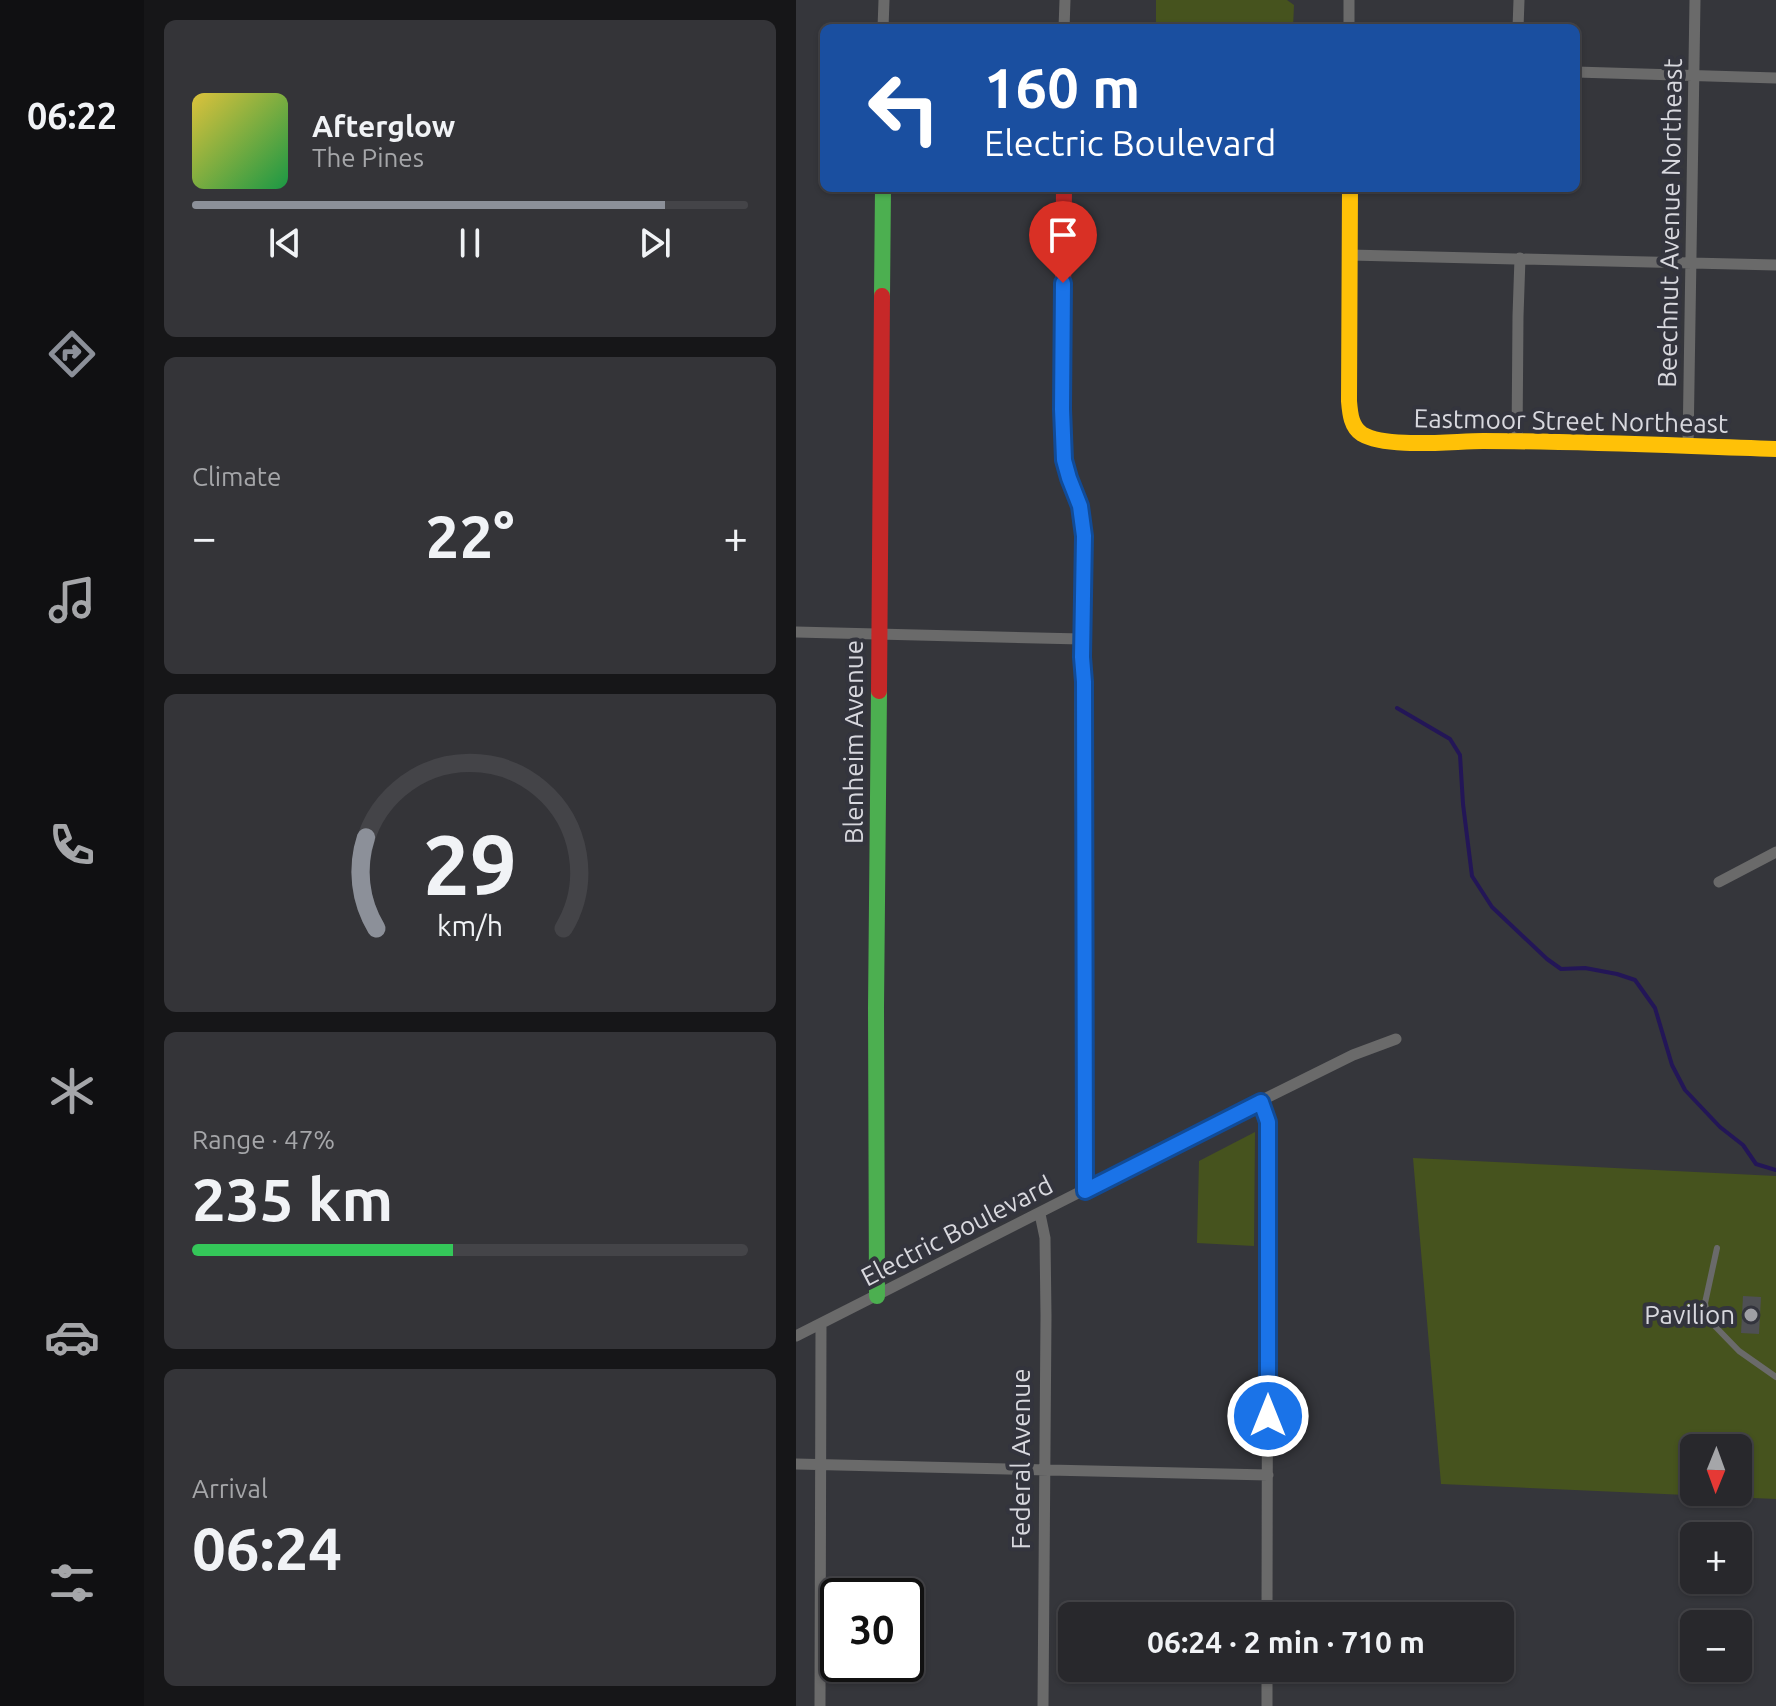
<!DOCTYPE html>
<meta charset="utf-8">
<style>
body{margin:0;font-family:Ubuntu,sans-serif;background:#343438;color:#f1f3f6;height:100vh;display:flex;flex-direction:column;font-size:30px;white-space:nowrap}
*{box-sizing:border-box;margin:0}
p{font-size:26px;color:#a5a6a9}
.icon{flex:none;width:44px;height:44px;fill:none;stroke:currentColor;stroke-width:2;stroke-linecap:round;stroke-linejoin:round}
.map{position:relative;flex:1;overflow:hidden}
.sheet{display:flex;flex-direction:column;gap:20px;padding:20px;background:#161618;width:652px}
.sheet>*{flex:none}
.banner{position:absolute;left:24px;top:24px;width:760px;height:168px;border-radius:12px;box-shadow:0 2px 6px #0004,0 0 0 2px #444448;background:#1a4fa0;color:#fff;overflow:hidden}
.needle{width:52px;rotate:181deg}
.controls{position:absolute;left:884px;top:1434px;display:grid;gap:16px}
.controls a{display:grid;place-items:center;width:72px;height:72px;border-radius:12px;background:#28282c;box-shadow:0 2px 6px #0004,0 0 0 2px #444448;font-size:40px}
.speed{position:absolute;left:24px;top:1578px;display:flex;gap:16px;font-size:40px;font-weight:700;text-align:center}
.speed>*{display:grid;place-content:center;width:104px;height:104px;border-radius:50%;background:#28282c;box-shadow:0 2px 6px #0004,0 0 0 2px #444448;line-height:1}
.speed .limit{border:4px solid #111;border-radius:12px;background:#fff;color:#111}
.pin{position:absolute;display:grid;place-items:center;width:68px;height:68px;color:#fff;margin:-82px -34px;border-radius:50% 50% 50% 0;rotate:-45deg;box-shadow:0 0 8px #0007}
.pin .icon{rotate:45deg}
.me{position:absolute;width:88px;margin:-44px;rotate:0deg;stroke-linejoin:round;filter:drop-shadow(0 0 6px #0008)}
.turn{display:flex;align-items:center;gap:28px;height:168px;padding:0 32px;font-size:36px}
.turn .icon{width:104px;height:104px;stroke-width:2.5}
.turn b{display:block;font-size:56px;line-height:68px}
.big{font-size:60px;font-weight:600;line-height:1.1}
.sheet .tile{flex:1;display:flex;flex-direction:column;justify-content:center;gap:12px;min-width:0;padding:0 28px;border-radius:12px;background:#343438}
.sheet .dial{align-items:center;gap:0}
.dial svg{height:208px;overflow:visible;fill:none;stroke:#444448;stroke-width:7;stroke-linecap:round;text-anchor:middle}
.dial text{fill:#f1f3f6;stroke:none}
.song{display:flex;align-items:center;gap:24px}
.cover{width:96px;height:96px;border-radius:12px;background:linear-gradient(135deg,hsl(50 70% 55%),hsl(140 70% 35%))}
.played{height:8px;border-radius:4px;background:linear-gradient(90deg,#8c9099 85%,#444448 85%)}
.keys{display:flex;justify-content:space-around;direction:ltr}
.heat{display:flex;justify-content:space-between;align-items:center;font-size:44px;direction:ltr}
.charge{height:12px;border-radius:6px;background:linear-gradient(90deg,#34c759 47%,#444448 0)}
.trip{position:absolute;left:262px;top:1602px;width:456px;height:80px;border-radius:12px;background:#28282c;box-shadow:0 2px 6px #0004,0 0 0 2px #444448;font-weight:600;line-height:80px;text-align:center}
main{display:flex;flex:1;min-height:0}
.dock{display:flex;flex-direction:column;width:144px;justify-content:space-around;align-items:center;background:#101012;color:#a5a6a9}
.dock .icon{width:56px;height:56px}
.dock .current{color:#8c9099}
.dock b{font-size:36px;color:#f1f3f6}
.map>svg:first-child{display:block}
</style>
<main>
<nav class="dock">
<b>06:22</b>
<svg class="icon current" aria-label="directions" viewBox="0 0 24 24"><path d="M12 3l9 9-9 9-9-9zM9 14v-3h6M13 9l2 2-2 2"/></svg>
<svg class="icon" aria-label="music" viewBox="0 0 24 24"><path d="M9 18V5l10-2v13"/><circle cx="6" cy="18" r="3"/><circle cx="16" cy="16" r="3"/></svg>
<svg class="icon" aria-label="phone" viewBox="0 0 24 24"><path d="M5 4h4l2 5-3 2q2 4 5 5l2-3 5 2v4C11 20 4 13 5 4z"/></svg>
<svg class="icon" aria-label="climate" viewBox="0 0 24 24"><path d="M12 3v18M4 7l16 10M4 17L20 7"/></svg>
<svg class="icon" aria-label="car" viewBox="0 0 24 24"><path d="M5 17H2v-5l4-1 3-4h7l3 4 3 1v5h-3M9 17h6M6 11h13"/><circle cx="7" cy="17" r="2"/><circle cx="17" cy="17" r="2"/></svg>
<svg class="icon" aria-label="filters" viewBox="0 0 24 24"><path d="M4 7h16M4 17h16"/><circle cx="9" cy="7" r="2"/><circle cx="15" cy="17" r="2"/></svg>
</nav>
<section class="sheet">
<div class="tile">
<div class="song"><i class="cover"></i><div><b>Afterglow</b><p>The Pines</p></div></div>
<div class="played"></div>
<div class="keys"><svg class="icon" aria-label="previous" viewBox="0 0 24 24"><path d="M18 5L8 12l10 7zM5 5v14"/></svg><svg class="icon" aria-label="pause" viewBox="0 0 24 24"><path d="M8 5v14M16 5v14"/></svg><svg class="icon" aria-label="next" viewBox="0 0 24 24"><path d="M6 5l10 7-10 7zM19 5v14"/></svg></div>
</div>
<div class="tile"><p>Climate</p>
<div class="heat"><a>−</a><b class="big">22°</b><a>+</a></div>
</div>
<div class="tile dial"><svg viewBox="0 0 100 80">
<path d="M14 69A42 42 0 1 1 86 69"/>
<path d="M14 69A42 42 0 0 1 10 34" stroke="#8c9099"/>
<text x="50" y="56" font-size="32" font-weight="700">29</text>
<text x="50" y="72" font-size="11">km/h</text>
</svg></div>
<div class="tile"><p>Range · 47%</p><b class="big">235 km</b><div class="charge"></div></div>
<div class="tile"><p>Arrival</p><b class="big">06:24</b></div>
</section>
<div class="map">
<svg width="980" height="1706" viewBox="0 0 980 1706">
<rect width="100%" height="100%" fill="#35363b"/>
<path fill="#46531e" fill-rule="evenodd" d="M 360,0 L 491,0 L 498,5 L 497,28 L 360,28 Z
M 459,1132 L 458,1246 L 401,1243 L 403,1161 Z
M 617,1158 L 980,1176 L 980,1499 L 645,1484 ZM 898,1448 L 942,1448 L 942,1492 L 898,1492 Z"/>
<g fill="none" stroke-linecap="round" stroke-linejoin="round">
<path stroke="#231657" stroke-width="4" d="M 601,708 L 654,739 L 664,755 L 667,804 L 676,876 L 696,907 L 751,959 L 765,969 L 789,968 L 821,974 L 839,980 L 859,1008 L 876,1065 L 889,1090 L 924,1127 L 947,1145 L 960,1164 L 980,1170"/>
</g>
<path fill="#4f5054" d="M 947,1296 L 965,1297 L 963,1334 L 945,1333 Z"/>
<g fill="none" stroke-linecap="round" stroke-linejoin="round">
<path stroke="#6a6a6a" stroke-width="6" d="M 921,1248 L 909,1303 L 912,1319 L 943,1351 L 980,1377"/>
<path stroke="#6a6a6a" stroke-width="11" d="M 87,28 L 88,0
M 268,28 L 269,0
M 553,28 L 553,0
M 722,28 L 723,0
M 780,72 L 980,78
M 554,255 L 980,265
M 721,442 L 722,316 L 724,258
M 892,447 L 899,0
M 0,632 L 286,639
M 923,882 L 980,852
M 465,1102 L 472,1122 L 471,1616
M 244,1214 L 249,1238 L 250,1316 L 247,1706
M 0,1336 L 426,1120 L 557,1055 L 600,1039
M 0,1464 L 472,1475
M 471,1668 L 471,1706
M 24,1706 L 25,1324"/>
<path stroke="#4caf50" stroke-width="16" d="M 86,296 L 87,188
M 81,1296 L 80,1008 L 83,691"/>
<path stroke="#ffc107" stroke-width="16" d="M 554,188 L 553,401 C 554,413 555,427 566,434 C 591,449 657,441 687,441 C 785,441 882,446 980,449
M 286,629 L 289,1191"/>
<path stroke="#c62828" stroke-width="16" d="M 268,188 L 266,409 L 268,460 L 284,506 L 288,536 L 286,629
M 83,691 L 86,296"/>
</g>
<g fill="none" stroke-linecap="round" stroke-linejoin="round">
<defs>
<path id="route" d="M 267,283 L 266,409 L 268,460 L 273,478 L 284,506 L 288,536 L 286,657 L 288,682 L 289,1191 L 465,1102 L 472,1122 L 472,1416"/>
</defs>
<use href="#route" stroke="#114b97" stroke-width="20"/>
<use href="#route" stroke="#1a73e8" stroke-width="14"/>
</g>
<circle fill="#9f9fa5" stroke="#33343d" stroke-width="3" cx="955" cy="1315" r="8"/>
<g text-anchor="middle" stroke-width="8" stroke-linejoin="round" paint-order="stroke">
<g font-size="26" fill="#d8d8de" stroke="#33343d">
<text transform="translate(874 223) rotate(-89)" y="9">Beechnut Avenue Northeast</text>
<text transform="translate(775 421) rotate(1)" y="9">Eastmoor Street Northeast</text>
<text transform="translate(58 742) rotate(-90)" y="9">Blenheim Avenue</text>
<text transform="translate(161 1231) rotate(-27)" y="9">Electric Boulevard</text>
<text transform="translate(225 1459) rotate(-90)" y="9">Federal Avenue</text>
</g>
<g font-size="26" fill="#d8d8de" stroke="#33343d" text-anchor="end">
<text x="939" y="1324">Pavilion</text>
</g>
</g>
</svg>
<div class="controls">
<a><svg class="needle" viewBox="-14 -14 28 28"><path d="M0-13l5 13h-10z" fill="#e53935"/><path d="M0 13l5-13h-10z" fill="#a5a6a9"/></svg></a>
<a>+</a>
<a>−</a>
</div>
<div class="speed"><div class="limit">30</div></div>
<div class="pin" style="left:267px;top:283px;background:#d93025"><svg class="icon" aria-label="arrive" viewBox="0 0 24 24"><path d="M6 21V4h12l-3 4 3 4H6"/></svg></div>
<svg class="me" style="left:472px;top:1416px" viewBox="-20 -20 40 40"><circle r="17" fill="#1a73e8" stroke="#fff" stroke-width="3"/><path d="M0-11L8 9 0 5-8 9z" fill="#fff"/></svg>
<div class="trip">06:24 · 2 min · 710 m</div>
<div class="banner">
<div class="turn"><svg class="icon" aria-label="left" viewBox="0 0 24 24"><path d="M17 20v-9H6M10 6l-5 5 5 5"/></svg><div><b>160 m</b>Electric Boulevard</div></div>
</div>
</div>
</main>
